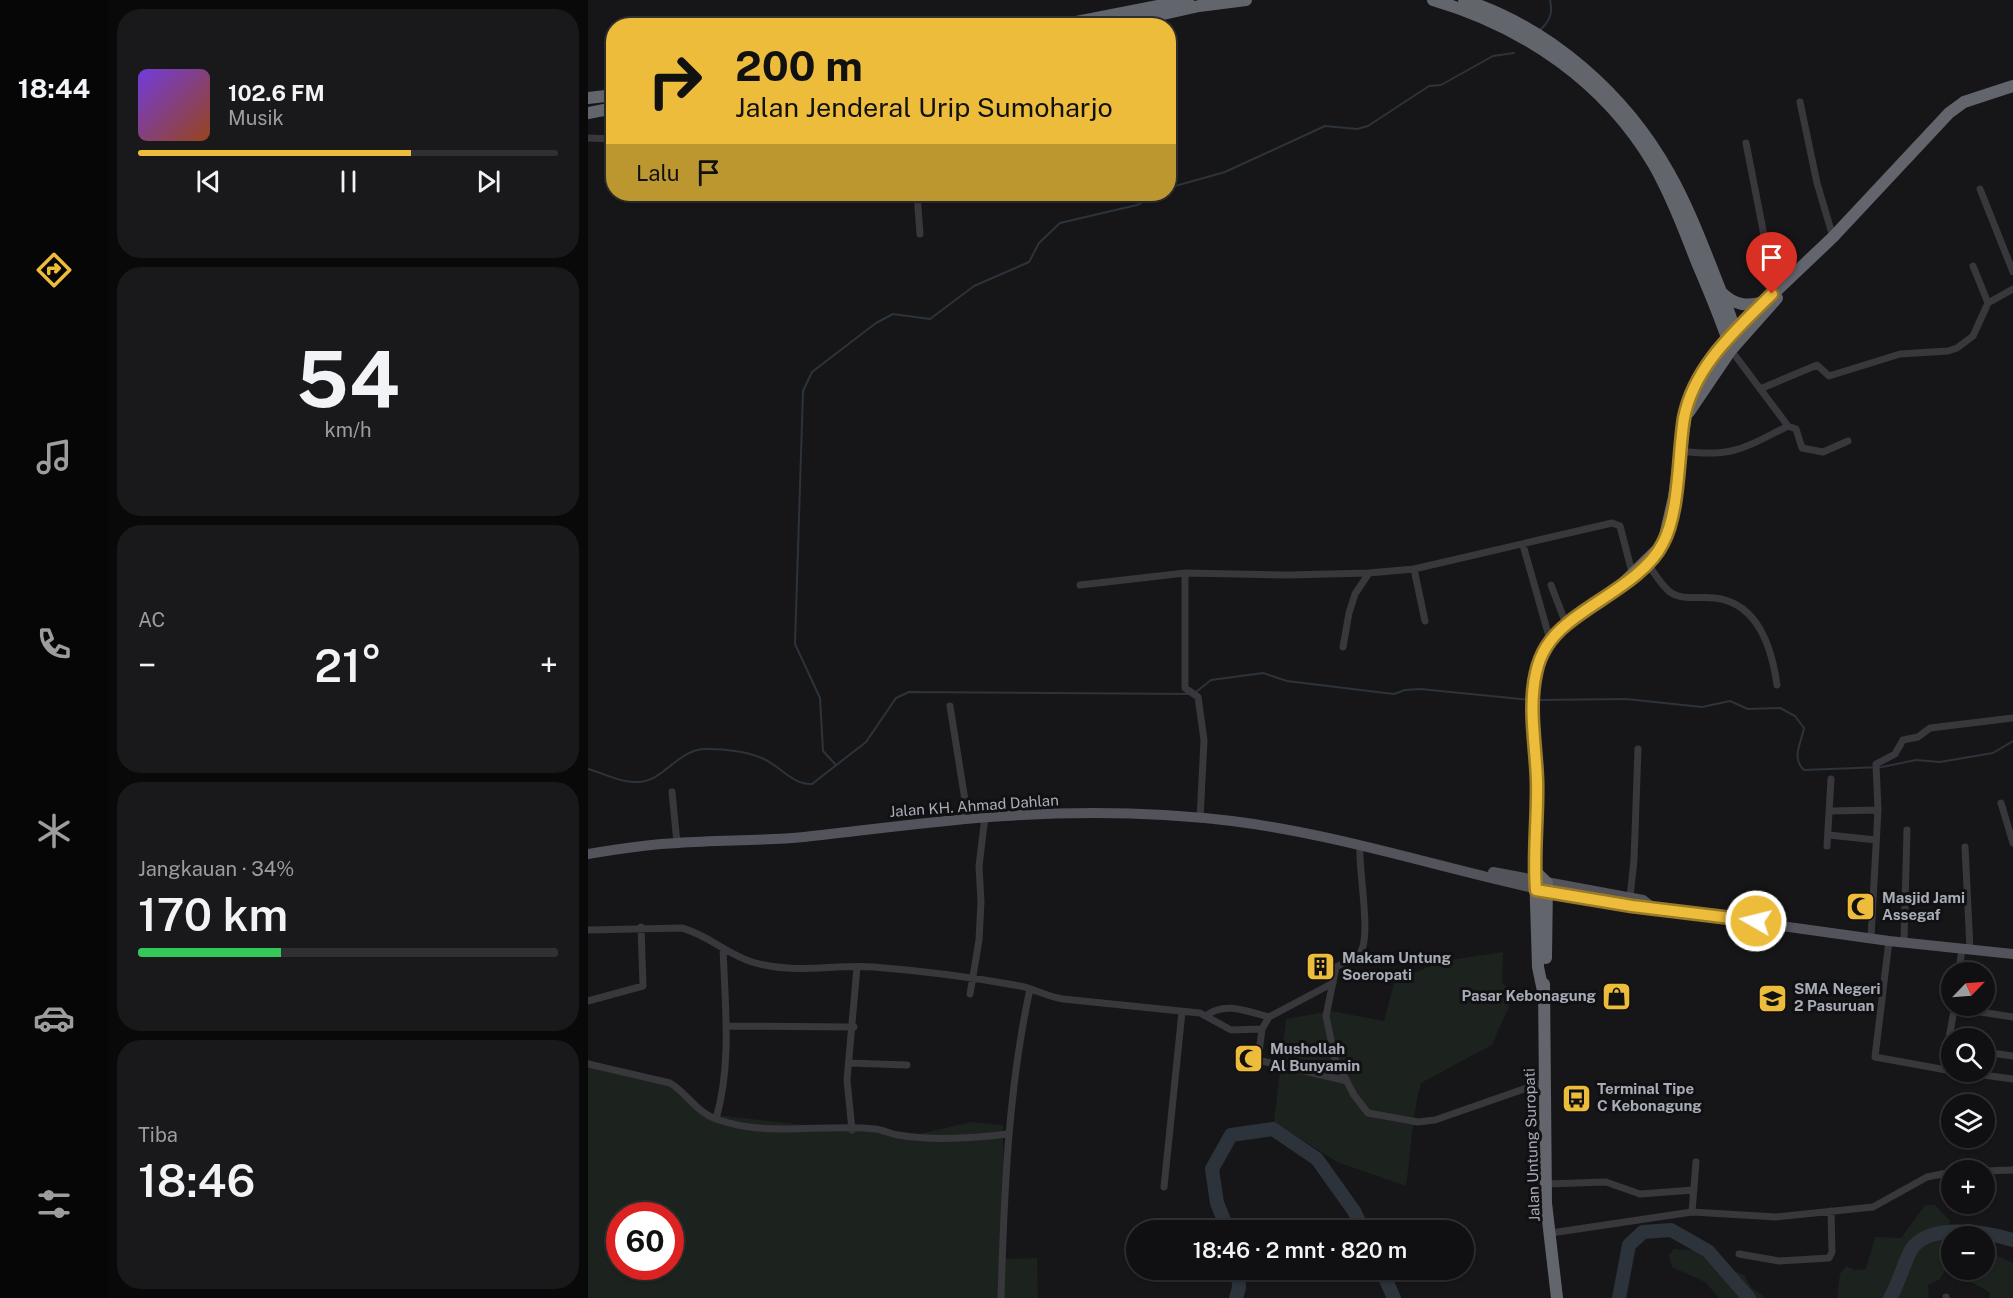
<!DOCTYPE html>
<html lang="id">
<meta charset="utf-8">
<style>
body{margin:0;font-family:"Public Sans",sans-serif;background:#19191b;color:#f1f3f6;height:100vh;display:flex;flex-direction:column;font-size:22px;white-space:nowrap}
*{box-sizing:border-box;margin:0}
p{font-size:20px;color:#9c9d9f}
.icon{flex:none;width:33px;height:33px;fill:none;stroke:currentColor;stroke-width:2;stroke-linecap:round;stroke-linejoin:round}
.map{position:relative;flex:1;overflow:hidden}
.panel{display:flex;flex-direction:column;gap:9px;padding:9px;background:#09090a;width:480px}
.panel>*{flex:none}
.banner{position:absolute;left:18px;top:18px;width:570px;height:183px;border-radius:24px;box-shadow:0 2px 4px #0004,0 0 0 2px #303032;background:#ecbc3a;color:#111;overflow:hidden}
.needle{width:39px;rotate:65deg}
.tools{position:absolute;left:1353px;top:962px;display:grid;gap:12px}
.tools a{display:grid;place-items:center;width:54px;height:54px;border-radius:50%;background:#101012;box-shadow:0 2px 4px #0004,0 0 0 2px #303032;font-size:30px}
.speed{position:absolute;left:18px;top:1202px;display:flex;gap:12px;font-size:30px;font-weight:700;text-align:center}
.speed>*{display:grid;place-content:center;width:78px;height:78px;border-radius:50%;background:#101012;box-shadow:0 2px 4px #0004,0 0 0 2px #303032;line-height:1}
.speed .limit{border:9px solid #d22;background:#fff;color:#111}
.pin{position:absolute;display:grid;place-items:center;width:51px;height:51px;color:#fff;margin:-62px -26px;border-radius:50% 50% 50% 0;rotate:-45deg;box-shadow:0 0 6px #0007}
.pin .icon{rotate:45deg}
.me{position:absolute;width:66px;margin:-33px;rotate:278deg;stroke-linejoin:round;filter:drop-shadow(0 0 4px #0008)}
.turn{display:flex;align-items:center;gap:21px;height:126px;padding:0 30px;font-size:27px}
.turn .icon{width:78px;height:78px;stroke-width:2.5}
.turn b{display:block;font-size:42px;line-height:51px}
.then{display:flex;align-items:center;height:57px;padding:0 30px;background:#0003;gap:12px;font-size:22px}
.big{font-size:45px;font-weight:600;line-height:1.1}
.panel .widget{flex:1;display:flex;flex-direction:column;justify-content:center;gap:9px;min-width:0;padding:0 21px;border-radius:24px;background:#19191b}
.panel .dial{align-items:center;gap:0}
.dial b{font-size:78px;line-height:1}
.song{display:flex;align-items:center;gap:18px}
.cover{width:72px;height:72px;border-radius:9px;background:linear-gradient(135deg,hsl(260 70% 55%),hsl(20 70% 35%))}
.played{height:6px;border-radius:3px;background:linear-gradient(90deg,#ecbc3a 65%,#303032 65%)}
.keys{display:flex;justify-content:space-around;direction:ltr}
.heat{display:flex;justify-content:space-between;align-items:center;font-size:33px;direction:ltr}
.charge{height:9px;border-radius:4px;background:linear-gradient(90deg,#34c759 34%,#303032 0)}
.trip{position:absolute;left:538px;top:1220px;width:348px;height:60px;border-radius:30px;background:#101012;box-shadow:0 2px 4px #0004,0 0 0 2px #303032;font-weight:600;line-height:60px;text-align:center}
main{display:flex;flex:1;min-height:0}
.menu{display:flex;flex-direction:column;width:108px;justify-content:space-around;align-items:center;background:#060607;color:#9c9d9f}
.menu .icon{width:42px;height:42px}
.menu .on{color:#ecbc3a}
.menu b{font-size:27px;color:#f1f3f6}
.map>svg:first-child{display:block}
</style>
<main>
<nav class="menu">
<b>18:44</b>
<svg class="icon on" aria-label="directions" viewBox="0 0 24 24"><path d="M12 3l9 9-9 9-9-9zM9 14v-3h6M13 9l2 2-2 2"/></svg>
<svg class="icon" aria-label="music" viewBox="0 0 24 24"><path d="M9 18V5l10-2v13"/><circle cx="6" cy="18" r="3"/><circle cx="16" cy="16" r="3"/></svg>
<svg class="icon" aria-label="phone" viewBox="0 0 24 24"><path d="M5 4h4l2 5-3 2q2 4 5 5l2-3 5 2v4C11 20 4 13 5 4z"/></svg>
<svg class="icon" aria-label="climate" viewBox="0 0 24 24"><path d="M12 3v18M4 7l16 10M4 17L20 7"/></svg>
<svg class="icon" aria-label="car" viewBox="0 0 24 24"><path d="M5 17H2v-5l4-1 3-4h7l3 4 3 1v5h-3M9 17h6M6 11h13"/><circle cx="7" cy="17" r="2"/><circle cx="17" cy="17" r="2"/></svg>
<svg class="icon" aria-label="filters" viewBox="0 0 24 24"><path d="M4 7h16M4 17h16"/><circle cx="9" cy="7" r="2"/><circle cx="15" cy="17" r="2"/></svg>
</nav>
<section class="panel">
<div class="widget">
<div class="song"><i class="cover"></i><div><b>102.6 FM</b><p>Musik</p></div></div>
<div class="played"></div>
<div class="keys"><svg class="icon" aria-label="previous" viewBox="0 0 24 24"><path d="M18 5L8 12l10 7zM5 5v14"/></svg><svg class="icon" aria-label="pause" viewBox="0 0 24 24"><path d="M8 5v14M16 5v14"/></svg><svg class="icon" aria-label="next" viewBox="0 0 24 24"><path d="M6 5l10 7-10 7zM19 5v14"/></svg></div>
</div>
<div class="widget dial"><b>54</b><p>km/h</p></div>
<div class="widget"><p>AC</p>
<div class="heat"><a>−</a><b class="big">21°</b><a>+</a></div>
</div>
<div class="widget"><p>Jangkauan · 34%</p><b class="big">170 km</b><div class="charge"></div></div>
<div class="widget"><p>Tiba</p><b class="big">18:46</b></div>
</section>
<div class="map">
<svg width="1425" height="1298" viewBox="0 0 1425 1298">
<rect width="100%" height="100%" fill="#161618"/>
<path fill="#1c221d" fill-rule="evenodd" d="M 915,952 L 914,982 L 926,995 L 904,1045 L 833,1083 C 824,1116 823,1152 818,1186 L 749,1162 L 686,1122 L 698,1019 L 743,1011 L 796,1021 L 807,980 L 856,961 Z
M 0,1060 L 83,1082 L 120,1114 L 250,1129 L 260,1124 L 323,1136 L 383,1122 L 415,1125 L 416,1259 L 449,1258 L 450,1298 L 0,1298 ZM 32,1215 L 82,1215 L 82,1266 L 32,1266 Z
M 1337,1205 L 1347,1205 L 1363,1222 L 1355,1228 L 1357,1241 L 1353,1245 L 1363,1245 L 1364,1269 L 1396,1269 L 1397,1251 L 1425,1263 L 1425,1298 L 1401,1298 L 1402,1293 C 1388,1283 1371,1279 1359,1267 L 1352,1279 L 1340,1285 L 1341,1298 L 1249,1298 L 1252,1274 L 1258,1266 L 1267,1270 L 1278,1269 L 1287,1237 L 1313,1238 Z
M 1114,1244 L 1131,1255 L 1144,1270 L 1156,1275 L 1163,1287 L 1178,1298 L 1131,1298 L 1117,1282 L 1084,1267 L 1081,1255 L 1086,1249 L 1120,1251 Z"/>
<g fill="none" stroke-linecap="round" stroke-linejoin="round">
<path stroke="#2c333b" stroke-width="2" d="M 952,30 C 962,21 965,13 962,0
M 580,188 L 637,172 L 737,126 L 769,129 L 780,126 L 841,86 L 853,85 L 905,56 L 926,53
M 608,692 L 623,680 L 675,673 L 699,681 L 789,692 L 806,694 L 817,690 L 832,689 L 942,700
M 951,700 L 1038,699 L 1114,707 L 1142,701 L 1160,709 L 1192,708 L 1207,716 L 1216,728 C 1213,744 1203,758 1216,770 L 1294,767 L 1328,760 L 1352,762 L 1405,753 L 1425,741
M 248,765 L 235,751 L 232,698 L 207,644 L 215,391 L 224,372 L 288,323 L 305,314 L 342,319 L 386,286 L 441,262 L 451,243 L 472,223 L 549,205 L 569,194
M 0,769 C 15,773 33,783 49,782 C 76,782 89,749 118,749 C 138,749 158,751 176,759 C 193,767 205,785 224,784 L 278,742 L 308,698 L 321,692 L 603,694"/>
<path stroke="#2c333b" stroke-width="14" d="M 640,1230 L 629,1203 L 624,1169 L 643,1135 L 685,1129 L 729,1159 L 766,1211 L 775,1230
M 793,1269 L 806,1298
M 648,1298 L 651,1288 L 650,1269
M 1031,1298 L 1041,1245 L 1055,1232 L 1083,1230 L 1120,1251 L 1161,1298
M 1302,1298 C 1311,1283 1315,1265 1323,1250 C 1340,1222 1399,1232 1425,1240"/>
<path stroke="#37373c" stroke-width="7" d="M 1212,102 L 1229,183 L 1245,237
M 0,138 L 26,139
M 1158,143 L 1175,230 L 1183,294
M 1392,189 L 1425,272
M 329,194 L 332,234
M 1400,303 L 1425,289
M 1143,350 L 1200,426 L 1208,429 L 1214,448 L 1235,452 L 1260,441
M 1172,389 L 1229,365 L 1241,376 L 1312,354 L 1360,351 L 1369,348 L 1385,336 L 1400,303 L 1385,266
M 1092,451 C 1145,458 1156,448 1200,426
M 935,545 L 962,640
M 1059,563 C 1066,572 1073,585 1082,592 C 1094,601 1113,596 1127,598 C 1170,603 1184,649 1189,685
M 597,573 L 597,688 L 610,697 L 616,740 L 612,819
M 492,585 L 597,573 L 701,575 L 781,573
M 963,585 L 978,624
M 837,621 L 826,569 L 1024,523 L 1032,526 L 1045,576
M 755,647 L 761,613 L 767,594 L 781,573 L 826,569
M 362,706 L 380,819
M 84,792 L 89,843
M 1413,803 L 1425,843
M 1243,811 L 1290,810
M 1241,835 L 1288,840
M 772,846 C 770,869 784,937 772,953 C 768,960 754,964 748,967 L 738,1016 L 747,1059 L 766,1095 L 780,1113 L 830,1122 L 847,1120 L 956,1082
M 1239,846 L 1243,779
M 1377,847 L 1382,949
M 1042,897 L 1046,860 L 1050,749
M 0,930 L 94,928 C 120,935 139,954 164,962 C 205,975 245,964 286,967 C 335,971 384,977 432,986 C 447,989 460,997 475,999 L 612,1013 L 643,1030 L 674,1029
M 1283,937 L 1290,810 L 1288,764 L 1307,754 L 1315,740 L 1330,737 L 1342,728 L 1425,718
M 1301,941 L 1287,1057 L 1364,1071
M 1316,942 L 1319,830
M 1371,972 L 1374,948
M 382,994 L 391,940 L 393,902 L 391,866 L 397,817
M 0,1001 L 55,986 L 53,927
M 1366,1008 L 1425,1017
M 619,1015 C 638,1001 660,1012 681,1017 L 745,983
M 681,1017 L 674,1029 L 670,1060 L 759,1081
M 138,1026 L 266,1027
M 1364,1043 L 1361,1038 L 1367,1005
M 1396,1052 L 1425,1056
M 261,1063 L 319,1065
M 0,1064 L 82,1083 C 99,1093 108,1112 128,1119 C 180,1138 235,1123 288,1129 C 295,1130 302,1134 310,1135 C 346,1141 384,1138 420,1134
M 1366,1071 L 1425,1079
M 128,1119 C 144,1064 137,1005 135,948
M 264,1130 L 259,1080 L 269,967
M 1396,1171 L 1425,1170
M 958,1184 L 1018,1182 L 1052,1194 L 1106,1190
M 576,1187 L 594,1012
M 1104,1212 L 1108,1162
M 963,1233 L 1104,1212 L 1188,1217 L 1285,1207 L 1339,1177 L 1364,1172
M 1151,1254 L 1191,1261 L 1241,1258 L 1244,1252 L 1243,1211
M 413,1298 C 416,1194 420,1090 442,989
M 1358,1298 L 1358,1297"/>
<path stroke="#53545b" stroke-width="10" d="M 0,854 C 30,849 60,844 90,843 C 132,840 174,841 216,837 C 283,830 350,820 417,816 C 491,811 570,812 644,821 C 763,836 876,876 993,898 L 1301,941 L 1425,954
M 905,872 L 1055,900 L 1064,907"/>
<path stroke="#63656d" stroke-width="12" d="M 845,0 C 937,27 1017,82 1066,165 C 1084,197 1097,232 1110,265 C 1122,293 1134,321 1143,350
M 876,0 C 962,28 1037,94 1081,173 C 1098,203 1111,236 1124,269 C 1133,293 1144,316 1150,341
M 468,26 L 600,0
M 522,26 L 611,6 L 658,0
M 0,98 L 26,95
M 0,113 L 26,108
M 1134,293 C 1146,305 1159,307 1175,302
M 1101,412 L 1143,350 L 1189,298
M 947,871 L 959,883 L 958,958
M 956,984 L 958,1203 L 969,1298
M 955,991 L 950,967 L 947,871 L 949,783 L 944,710 L 948,672 L 953,658 L 962,640 L 978,624 L 1027,591 L 1075,544 L 1086,497 L 1100,400 L 1123,360 L 1147,330 L 1245,237 L 1361,113 L 1376,102 L 1425,86"/>
</g>
<g fill="none" stroke-linecap="round" stroke-linejoin="round">
<defs>
<path id="route" d="M 1168,921 L 1044,906 L 948,890 C 945,854 950,817 949,781 C 948,746 940,708 948,673 C 952,653 964,636 979,624 C 1007,600 1058,578 1075,543 C 1092,511 1090,454 1096,418 C 1106,366 1148,330 1184,294"/>
</defs>
<use href="#route" stroke="#997a26" stroke-width="15"/>
<use href="#route" stroke="#ecbc3a" stroke-width="10"/>
</g>
<defs>
<symbol id="mosque-square" viewBox="-11 -11 22 22"><rect x="-9" y="-9" width="18" height="18" rx="4" fill="#ecbc3a" stroke="#111113"/><path d="M3.5-4.9A6 6 0 1 0 3.5 4.9A5 5 0 1 1 3.5-4.9Z" fill="#111"/></symbol>
<symbol id="building-square" viewBox="-11 -11 22 22"><rect x="-9" y="-9" width="18" height="18" rx="4" fill="#ecbc3a" stroke="#111113"/><path d="M-4-6H4V6H1V3H-1V6H-4ZM-2.5-4.3h1.7v1.8h-1.7ZM.8-4.3h1.7v1.8H.8ZM-2.5-1h1.7V.8h-1.7ZM.8-1h1.7V.8H.8Z" fill="#111"/></symbol>
<symbol id="shop-square" viewBox="-11 -11 22 22"><rect x="-9" y="-9" width="18" height="18" rx="4" fill="#ecbc3a" stroke="#111113"/><path d="M-5-2.5h2.3a2.7 3.5 0 0 1 5.4 0H5L5.5 6h-11ZM-1.5-2.5h3a1.5 2.3 0 0 0-3 0Z" fill="#111"/></symbol>
<symbol id="university-square" viewBox="-11 -11 22 22"><rect x="-9" y="-9" width="18" height="18" rx="4" fill="#ecbc3a" stroke="#111113"/><path d="M0-5L7-2L0 1L-7-2ZM-4 1L0 2.5L4 1V4Q0 6-4 4Z" fill="#111"/></symbol>
<symbol id="bus-square" viewBox="-11 -11 22 22"><rect x="-9" y="-9" width="18" height="18" rx="4" fill="#ecbc3a" stroke="#111113"/><path d="M-5-6H5V4H4V6H2V4H-2V6H-4V4H-5ZM-3.5-4V0h7V-4ZM-3.5 1.2v1.5H-2V1.2ZM2 1.2v1.5H3.5V1.2Z" fill="#111"/></symbol>
</defs>
<g fill-rule="evenodd">
<use href="#mosque-square" x="1256" y="890" width="33" height="33"/>
<use href="#building-square" x="716" y="950" width="33" height="33"/>
<use href="#shop-square" x="1012" y="980" width="33" height="33"/>
<use href="#university-square" x="1168" y="982" width="33" height="33"/>
<use href="#mosque-square" x="644" y="1042" width="33" height="33"/>
<use href="#bus-square" x="972" y="1082" width="33" height="33"/>
</g>
<g text-anchor="middle" stroke-width="6" stroke-linejoin="round" paint-order="stroke">
<g font-size="15" fill="#a8acb7" stroke="#111113">
<text transform="translate(386 806) rotate(-4)" y="5">Jalan KH. Ahmad Dahlan</text>
<text transform="translate(944 1145) rotate(-92)" y="5">Jalan Untung Suropati</text>
</g>
<g font-size="15" font-weight="bold" fill="#a8acb7" stroke="#111113" text-anchor="start">
<text x="1294" y="903">Masjid Jami<tspan x="1294" dy="17">Assegaf</tspan></text>
<text x="754" y="963">Makam Untung<tspan x="754" dy="17">Soeropati</tspan></text>
<text x="1206" y="994">SMA Negeri<tspan x="1206" dy="17">2 Pasuruan</tspan></text>
<text x="1008" y="1001" text-anchor="end">Pasar Kebonagung</text>
<text x="682" y="1054">Mushollah<tspan x="682" dy="17">Al Bunyamin</tspan></text>
<text x="1009" y="1094">Terminal Tipe<tspan x="1009" dy="17">C Kebonagung</tspan></text>
</g>
</g>
</svg>
<div class="tools">
<a><svg class="needle" viewBox="-14 -14 28 28"><path d="M0-13l5 13h-10z" fill="#e53935"/><path d="M0 13l5-13h-10z" fill="#9c9d9f"/></svg></a>
<a><svg class="icon" aria-label="search" viewBox="0 0 24 24"><circle cx="10" cy="10" r="6"/><path d="M15 15l6 6"/></svg></a>
<a><svg class="icon" aria-label="layers" viewBox="0 0 24 24"><path d="M12 4l9 5-9 5-9-5zM3 14l9 5 9-5"/></svg></a>
<a>+</a>
<a>−</a>
</div>
<div class="speed"><div class="limit">60</div></div>
<div class="pin" style="left:1184px;top:294px;background:#d93025"><svg class="icon" aria-label="arrive" viewBox="0 0 24 24"><path d="M6 21V4h12l-3 4 3 4H6"/></svg></div>
<svg class="me" style="left:1168px;top:921px" viewBox="-20 -20 40 40"><circle r="17" fill="#ecbc3a" stroke="#fff" stroke-width="3"/><path d="M0-11L8 9 0 5-8 9z" fill="#fff"/></svg>
<div class="trip">18:46 · 2 mnt · 820 m</div>
<div class="banner">
<div class="turn"><svg class="icon" aria-label="right" viewBox="0 0 24 24"><path d="M7 20v-9h11M14 6l5 5-5 5"/></svg><div><b>200 m</b>Jalan Jenderal Urip Sumoharjo</div></div>
<div class="then">Lalu<svg class="icon" aria-label="arrive" viewBox="0 0 24 24"><path d="M6 21V4h12l-3 4 3 4H6"/></svg></div>
</div>
</div>
</main>
